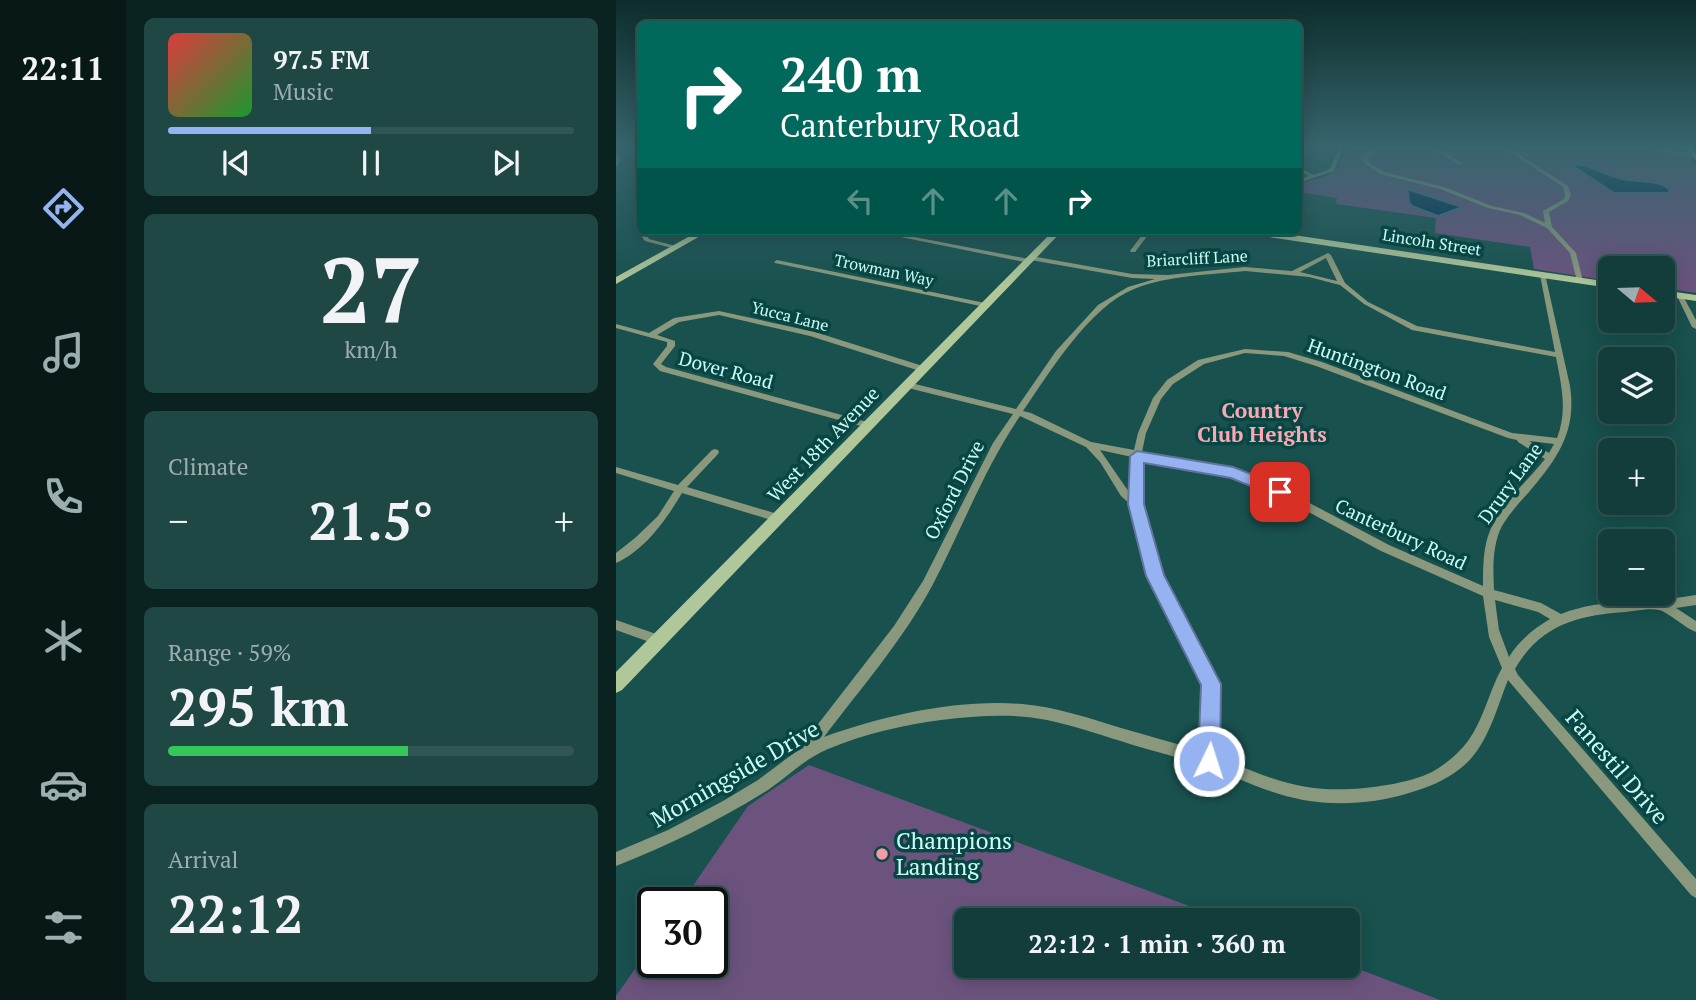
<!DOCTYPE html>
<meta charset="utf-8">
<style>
body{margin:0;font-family:"PT Serif",serif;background:#1f4845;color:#f1f3f6;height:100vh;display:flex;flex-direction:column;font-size:26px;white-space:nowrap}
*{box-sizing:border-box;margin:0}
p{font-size:23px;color:#9caeaf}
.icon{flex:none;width:38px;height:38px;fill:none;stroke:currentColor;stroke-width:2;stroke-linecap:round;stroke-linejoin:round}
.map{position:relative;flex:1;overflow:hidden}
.side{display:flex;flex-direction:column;gap:18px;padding:18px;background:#0a2220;width:490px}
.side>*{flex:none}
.guide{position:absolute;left:21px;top:21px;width:665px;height:214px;border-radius:10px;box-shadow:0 4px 18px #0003,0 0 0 2px #315654;background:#00695c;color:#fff;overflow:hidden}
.needle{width:46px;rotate:109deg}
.tools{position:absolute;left:982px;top:256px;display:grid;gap:14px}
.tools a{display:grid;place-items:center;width:77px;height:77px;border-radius:10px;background:#123d3a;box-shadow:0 4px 18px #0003,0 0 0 2px #315654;font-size:35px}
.speed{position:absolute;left:21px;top:887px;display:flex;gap:14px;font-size:35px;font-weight:700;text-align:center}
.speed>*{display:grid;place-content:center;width:91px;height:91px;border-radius:50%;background:#123d3a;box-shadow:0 4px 18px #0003,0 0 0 2px #315654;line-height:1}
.speed .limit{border:4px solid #111;border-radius:10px;background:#fff;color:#111}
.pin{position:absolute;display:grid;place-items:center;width:60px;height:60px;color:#fff;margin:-30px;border-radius:14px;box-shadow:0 4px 10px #0006}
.me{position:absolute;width:77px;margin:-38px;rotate:4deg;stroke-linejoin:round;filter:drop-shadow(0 0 5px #0008)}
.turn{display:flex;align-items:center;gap:24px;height:147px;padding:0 28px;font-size:32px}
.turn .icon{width:91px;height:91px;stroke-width:2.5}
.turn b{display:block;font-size:49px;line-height:60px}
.lanes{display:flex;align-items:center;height:66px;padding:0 28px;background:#0003;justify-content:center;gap:35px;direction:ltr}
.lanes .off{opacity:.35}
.big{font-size:52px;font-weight:700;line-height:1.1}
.side .widget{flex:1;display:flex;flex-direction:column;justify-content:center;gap:10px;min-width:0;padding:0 24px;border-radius:10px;background:#1f4845}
.side .dial{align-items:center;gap:0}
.dial b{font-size:91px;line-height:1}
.song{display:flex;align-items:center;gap:21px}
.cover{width:84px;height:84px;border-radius:10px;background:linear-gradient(135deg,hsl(0 70% 55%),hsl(130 70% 35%))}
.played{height:7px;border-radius:4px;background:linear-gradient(90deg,#95b2f1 50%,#315654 50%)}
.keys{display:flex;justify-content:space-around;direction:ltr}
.heat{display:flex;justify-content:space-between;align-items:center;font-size:38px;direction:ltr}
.charge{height:10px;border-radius:5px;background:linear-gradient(90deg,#34c759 59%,#315654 0)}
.trip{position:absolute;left:338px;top:908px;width:406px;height:70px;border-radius:10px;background:#123d3a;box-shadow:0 4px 18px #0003,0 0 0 2px #315654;font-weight:700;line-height:70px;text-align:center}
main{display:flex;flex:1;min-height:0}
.tab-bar{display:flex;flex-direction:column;width:126px;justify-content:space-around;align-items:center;background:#071817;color:#9caeaf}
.tab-bar .icon{width:49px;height:49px}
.tab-bar .current{color:#95b2f1}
.tab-bar b{font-size:32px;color:#f1f3f6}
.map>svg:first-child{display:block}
</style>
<main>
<nav class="tab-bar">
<b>22:11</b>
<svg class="icon current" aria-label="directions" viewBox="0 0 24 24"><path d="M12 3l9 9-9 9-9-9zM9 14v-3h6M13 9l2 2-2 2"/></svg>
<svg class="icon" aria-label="music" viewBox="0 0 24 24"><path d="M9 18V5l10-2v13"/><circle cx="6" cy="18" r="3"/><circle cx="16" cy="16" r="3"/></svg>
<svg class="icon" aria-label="phone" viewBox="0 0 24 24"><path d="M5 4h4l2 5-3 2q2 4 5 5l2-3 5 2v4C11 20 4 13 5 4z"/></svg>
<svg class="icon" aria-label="climate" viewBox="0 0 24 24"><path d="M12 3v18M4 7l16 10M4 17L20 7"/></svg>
<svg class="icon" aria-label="car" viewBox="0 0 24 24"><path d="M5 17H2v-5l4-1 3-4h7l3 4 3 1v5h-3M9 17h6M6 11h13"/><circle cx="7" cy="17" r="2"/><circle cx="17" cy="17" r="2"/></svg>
<svg class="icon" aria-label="filters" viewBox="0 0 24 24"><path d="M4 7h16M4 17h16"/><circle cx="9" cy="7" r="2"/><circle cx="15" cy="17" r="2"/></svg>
</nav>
<section class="side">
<div class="widget">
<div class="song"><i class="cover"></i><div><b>97.5 FM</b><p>Music</p></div></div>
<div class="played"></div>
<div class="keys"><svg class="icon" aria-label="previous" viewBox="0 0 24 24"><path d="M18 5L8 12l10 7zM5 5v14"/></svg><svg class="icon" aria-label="pause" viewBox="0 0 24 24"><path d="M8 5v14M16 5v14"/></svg><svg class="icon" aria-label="next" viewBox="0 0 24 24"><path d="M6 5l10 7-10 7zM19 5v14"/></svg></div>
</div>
<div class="widget dial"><b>27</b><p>km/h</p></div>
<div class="widget"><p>Climate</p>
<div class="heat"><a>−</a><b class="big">21.5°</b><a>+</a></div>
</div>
<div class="widget"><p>Range · 59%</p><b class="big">295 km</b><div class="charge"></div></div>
<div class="widget"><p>Arrival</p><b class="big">22:12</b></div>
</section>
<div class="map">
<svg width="1080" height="1000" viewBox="0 0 1080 1000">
<rect width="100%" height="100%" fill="#18514e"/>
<path fill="#6b537e" d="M 731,146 L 1069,147 L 1080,165 L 1080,293 L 1047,288 L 1046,268 L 994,268 L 994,281 L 918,269 L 914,247 L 819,233 L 820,218 L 720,204 L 721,198 L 683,192 L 686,183 C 717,174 720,177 731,146 Z
M 193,765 L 611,920 L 350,920 L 350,966 L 732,965 L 824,1000 L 0,1000 L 0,996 L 37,943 L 37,962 L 96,962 L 96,903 L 65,903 L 132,806 Z"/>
<path fill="#002c52" stroke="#3d6a84" stroke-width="2" d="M 954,164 C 972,163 989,175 1006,179 C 1021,182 1043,179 1054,190 L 1052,193 L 998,193 Z
M 788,188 L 843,206 L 844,208 L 822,216 L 796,206 L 793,202 L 792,192 Z"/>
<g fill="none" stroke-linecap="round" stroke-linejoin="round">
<path fill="#8a997d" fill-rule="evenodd" d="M 720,146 L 724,146 L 726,151 L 718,171 L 682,183 L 682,180 L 693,176 L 682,170 L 682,167 L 698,175 L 714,169 L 722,151 Z
M 757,146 L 761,146 L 751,159 L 752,162 L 768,172 L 828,187 L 876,206 L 908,213 L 929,223 L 927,211 L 948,199 L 949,195 L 947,187 L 885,146 L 890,146 L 952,186 L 955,195 L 952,201 L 933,212 L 936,227 L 960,253 L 967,281 L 964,283 L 961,281 L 954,253 L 931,228 L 904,215 L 872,208 L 824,189 L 764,174 L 748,163 L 747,159 Z
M 813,146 L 818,146 L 847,164 L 843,165 Z
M 1017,146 L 1028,146 L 1079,155 L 1077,156 Z
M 0,151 L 2,152 L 4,159 L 2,165 L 0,166 Z
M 32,231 L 39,231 L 32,237 L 33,239 L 63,247 L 60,249 L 29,241 L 26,237 Z
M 255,231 L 267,231 L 413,259 L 413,257 L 415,256 L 516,274 L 552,275 L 629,267 L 676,271 L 712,253 L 715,255 L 729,283 L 752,302 L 801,326 L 939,352 L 924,275 L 929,274 L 954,386 C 961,432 941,459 913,492 C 903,503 893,514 886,526 C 876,545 877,570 878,590 L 925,603 L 945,614 C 988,597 1036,603 1080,595 L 1080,605 L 1060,608 L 1080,621 L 1080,632 C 1069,628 1052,612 1043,610 C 1034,608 1019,611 1010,612 C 962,615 924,625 899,669 L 902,675 L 1080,879 L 1080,898 L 1075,895 L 892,680 C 880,710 871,748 845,768 C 829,781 812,787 793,793 C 750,806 705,807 663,794 C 637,786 613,774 588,766 C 565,758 541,752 517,745 C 488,736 460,726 431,720 C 396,713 360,716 325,720 C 287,725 248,734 212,749 C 186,760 170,779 147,793 C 100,822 51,846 0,866 L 0,852 L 52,830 L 107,801 L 142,780 L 182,750 L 278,626 L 307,581 L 377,443 L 397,414 L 288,387 L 288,383 L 291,382 L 400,409 L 440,351 L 482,305 L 512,287 L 539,279 L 516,278 L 415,260 L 415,262 L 413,263 ZM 710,258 L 721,281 L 684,272 ZM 629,271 L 693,277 L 724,285 L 748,304 L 796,330 L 940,357 C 945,384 952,410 941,438 L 896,433 L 706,362 L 672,352 L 629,349 L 582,360 L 551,380 L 537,398 L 522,433 L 518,450 L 475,442 L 415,413 L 407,411 C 434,372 473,307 518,289 C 553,275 592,275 629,271 ZM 629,353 L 668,356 L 700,366 L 892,438 L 901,440 L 902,442 L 929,459 C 910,483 882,506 872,536 C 867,552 867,569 867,586 L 773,545 L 667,489 L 620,471 L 526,452 L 530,433 L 545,399 L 557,384 L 588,364 ZM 404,416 L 470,447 L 484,462 L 505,496 L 516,506 L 534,576 L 589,685 L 587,752 C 560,743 532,736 505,728 C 473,718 440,707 406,704 C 341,699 269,715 208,737 C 245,688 287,640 316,586 C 346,529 368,469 404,416 ZM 913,441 L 938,444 L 933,453 ZM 484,450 L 516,457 L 515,495 ZM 525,458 L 615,476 L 661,495 L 765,551 L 867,596 L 873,637 L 886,668 C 873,691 868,719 852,741 C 842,754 830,764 816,772 C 785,787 725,793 691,787 C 659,782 630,768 600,757 L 601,684 L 544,575 L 525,504 ZM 879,600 L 922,612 L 934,619 C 917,629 903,641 893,657 L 883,630 Z
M 529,231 L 535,231 L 519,252 L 515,252 L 514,251 Z
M 161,260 L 369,303 L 372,305 L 369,307 L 159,263 L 158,262 Z
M 1064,294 L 1067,296 L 1080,320 L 1080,329 L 1076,327 L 1061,296 Z
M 103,311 L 199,332 L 310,367 L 311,369 L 307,371 L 304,371 L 194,336 L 103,315 L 63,322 L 41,335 L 59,341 L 59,346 L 45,364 L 50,367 L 255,423 L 256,425 L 255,427 L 252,428 L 44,371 L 37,364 L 51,346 L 51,342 L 0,328 L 0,324 L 33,333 L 58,318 Z
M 99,449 L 102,450 L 103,452 L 102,454 L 71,487 L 165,515 L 167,518 L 165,521 L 162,522 L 66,493 C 50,520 29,550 0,563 L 0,553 L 19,538 L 42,516 L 58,491 L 0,473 L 0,467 L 62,485 L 96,450 Z
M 0,620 L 46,636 L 48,640 L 46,644 L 42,645 L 0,630 Z"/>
<path fill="#b0c79a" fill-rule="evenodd" d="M 1069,146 L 1075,146 L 1080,153 L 1080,161 Z
M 83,231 L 93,231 L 0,284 L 0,277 Z
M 437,231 L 446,231 L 6,690 L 0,693 L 0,672 Z
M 629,231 L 650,231 L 994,282 L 994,288 L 633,234 Z
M 1046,290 L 1080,295 L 1080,301 L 1046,296 Z"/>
</g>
<linearGradient id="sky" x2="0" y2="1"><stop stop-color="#0d2d2b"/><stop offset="0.51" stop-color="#37656e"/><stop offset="1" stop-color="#37656e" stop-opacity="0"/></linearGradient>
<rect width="1080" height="286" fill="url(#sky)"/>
<path fill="#95b2f1" stroke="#61749d" stroke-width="2" d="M 521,451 L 617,467 L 670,488 L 672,492 L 664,498 L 615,478 L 528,463 L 528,504 L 548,575 L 605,684 L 604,761 L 600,769 L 593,772 L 585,769 L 582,761 L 585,685 L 530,576 L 512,504 L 514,456 Z"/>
<circle fill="#f39aa7" stroke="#084643" stroke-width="2.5" cx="266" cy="854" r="7"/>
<g text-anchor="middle" stroke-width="7" stroke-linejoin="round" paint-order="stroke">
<g font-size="16" fill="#ccfbf8" stroke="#084643">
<text transform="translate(816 242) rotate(9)" y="6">Lincoln Street</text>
<text transform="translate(581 258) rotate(-3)" y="6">Briarcliff Lane</text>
<text transform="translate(268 270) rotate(12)" y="6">Trowman Way</text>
<text transform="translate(174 316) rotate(14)" y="6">Yucca Lane</text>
</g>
<g font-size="19" fill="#ccfbf8" stroke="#084643">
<text transform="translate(761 369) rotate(20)" y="7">Huntington Road</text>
<text transform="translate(110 370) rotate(15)" y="7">Dover Road</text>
<text transform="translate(207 444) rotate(-46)" y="7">West 18th Avenue</text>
<text transform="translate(894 483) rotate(-54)" y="7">Drury Lane</text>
<text transform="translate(338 490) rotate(-63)" y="7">Oxford Drive</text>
<text transform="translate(785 534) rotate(25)" y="7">Canterbury Road</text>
</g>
<g font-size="21" font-weight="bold" fill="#fca8b4" stroke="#084643">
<text x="646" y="418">Country<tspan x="646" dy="24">Club Heights</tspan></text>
</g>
<g font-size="23" fill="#ccfbf8" stroke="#084643">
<text transform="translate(1001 767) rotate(49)" y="8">Fanestil Drive</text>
<text transform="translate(119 774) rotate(-30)" y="8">Morningside Drive</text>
</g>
<g font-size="23" fill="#ccfbf8" stroke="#084643" text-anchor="start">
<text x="280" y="849">Champions<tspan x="280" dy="26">Landing</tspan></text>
</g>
</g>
</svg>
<div class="tools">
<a><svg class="needle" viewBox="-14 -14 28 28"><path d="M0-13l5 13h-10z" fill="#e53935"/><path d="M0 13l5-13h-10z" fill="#9caeaf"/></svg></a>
<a><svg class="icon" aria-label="layers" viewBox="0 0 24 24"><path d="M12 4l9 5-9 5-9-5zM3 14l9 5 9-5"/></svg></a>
<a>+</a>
<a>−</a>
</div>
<div class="speed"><div class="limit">30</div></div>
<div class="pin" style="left:664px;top:492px;background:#d93025"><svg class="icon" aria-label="arrive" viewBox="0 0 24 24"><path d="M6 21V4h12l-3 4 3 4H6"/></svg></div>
<svg class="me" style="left:593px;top:761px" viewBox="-20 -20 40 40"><circle r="17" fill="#95b2f1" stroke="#fff" stroke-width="3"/><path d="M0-11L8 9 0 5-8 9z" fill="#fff"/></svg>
<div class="trip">22:12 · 1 min · 360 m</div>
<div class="guide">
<div class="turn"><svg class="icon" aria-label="right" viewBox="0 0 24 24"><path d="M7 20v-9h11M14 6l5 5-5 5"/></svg><div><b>240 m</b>Canterbury Road</div></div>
<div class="lanes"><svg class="icon off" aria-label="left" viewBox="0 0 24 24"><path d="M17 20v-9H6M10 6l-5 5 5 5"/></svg><svg class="icon off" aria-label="ahead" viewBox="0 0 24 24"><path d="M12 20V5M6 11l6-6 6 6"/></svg><svg class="icon off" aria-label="ahead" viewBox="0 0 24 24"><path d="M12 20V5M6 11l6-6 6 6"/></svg><svg class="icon" aria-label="right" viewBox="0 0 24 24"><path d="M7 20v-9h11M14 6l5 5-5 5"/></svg></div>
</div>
</div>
</main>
